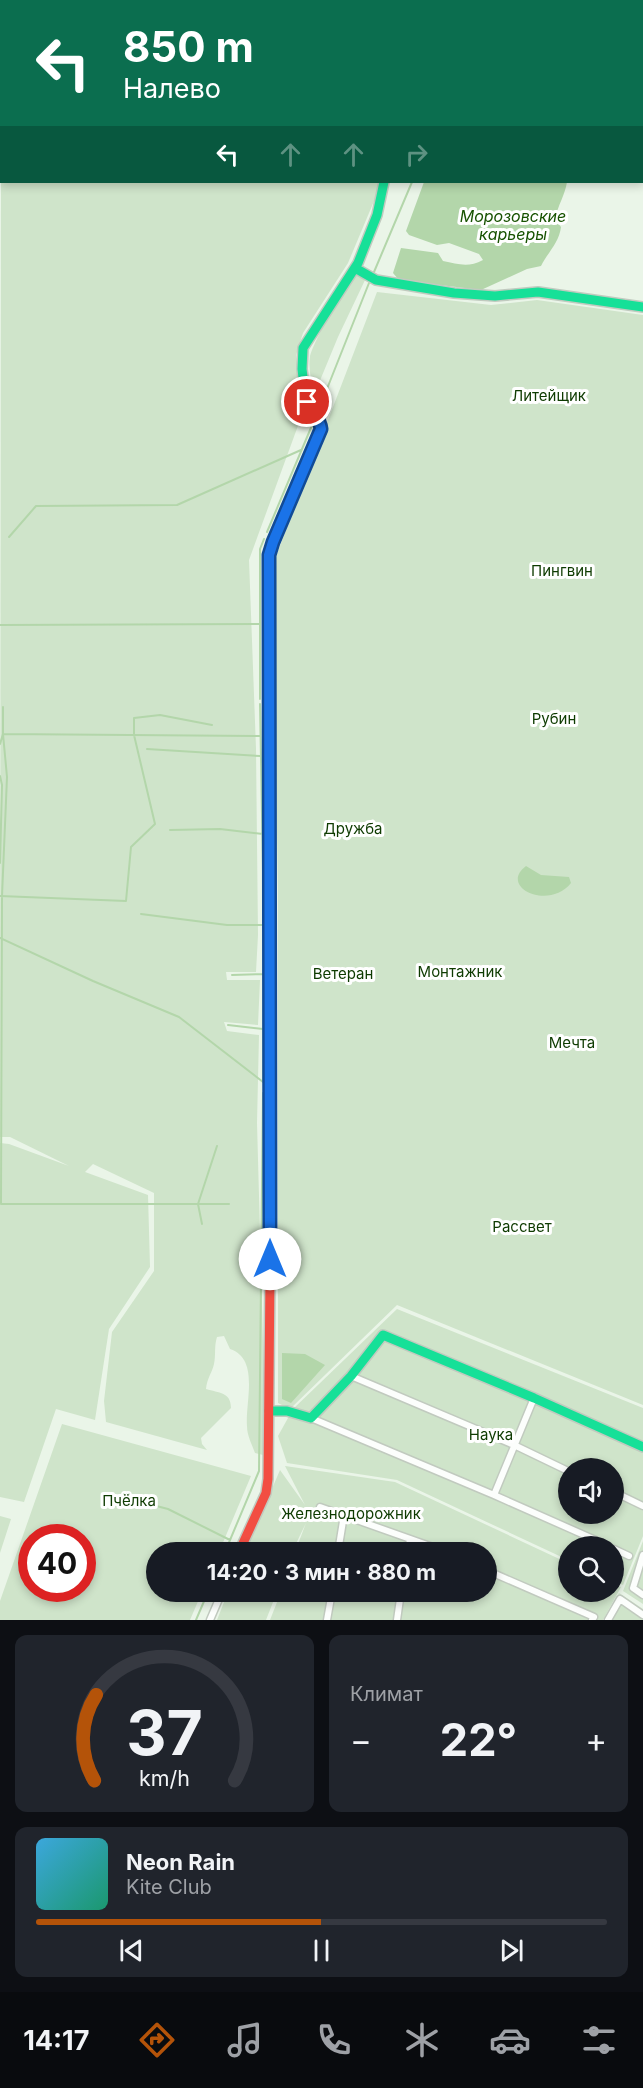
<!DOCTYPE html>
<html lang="ru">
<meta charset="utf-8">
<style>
body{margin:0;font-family:Inter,sans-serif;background:#20242c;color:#f1f3f6;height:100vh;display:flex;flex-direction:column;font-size:22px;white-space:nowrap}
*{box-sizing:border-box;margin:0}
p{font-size:20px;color:#9ea1a6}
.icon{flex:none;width:33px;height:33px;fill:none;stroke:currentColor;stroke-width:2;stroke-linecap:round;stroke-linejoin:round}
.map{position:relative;height:1620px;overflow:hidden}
.panel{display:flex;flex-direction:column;gap:15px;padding:15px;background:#0d0f14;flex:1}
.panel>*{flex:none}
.banner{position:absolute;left:0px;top:0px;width:644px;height:183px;box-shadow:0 3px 9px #0003;background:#0b6e4f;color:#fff;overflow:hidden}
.tools{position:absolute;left:558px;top:1458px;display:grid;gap:12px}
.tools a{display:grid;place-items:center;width:66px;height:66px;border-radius:50%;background:#171b24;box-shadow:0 3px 9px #0003;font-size:30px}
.speed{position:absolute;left:18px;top:1524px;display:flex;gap:12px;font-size:30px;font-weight:700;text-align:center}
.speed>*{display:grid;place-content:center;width:78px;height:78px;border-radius:50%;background:#171b24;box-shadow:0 3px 9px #0003;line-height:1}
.speed .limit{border:9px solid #d22;background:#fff;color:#111}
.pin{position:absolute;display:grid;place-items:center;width:51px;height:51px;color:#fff;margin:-26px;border:3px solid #fff;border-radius:50%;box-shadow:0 2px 6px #0007}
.me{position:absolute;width:66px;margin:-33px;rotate:0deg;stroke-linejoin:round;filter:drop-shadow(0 0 4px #0008)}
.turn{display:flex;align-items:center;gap:21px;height:126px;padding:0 24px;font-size:27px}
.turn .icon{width:78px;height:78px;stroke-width:2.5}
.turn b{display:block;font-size:42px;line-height:51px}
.lanes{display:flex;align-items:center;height:57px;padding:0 24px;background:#0003;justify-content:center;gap:30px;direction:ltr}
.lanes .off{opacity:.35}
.big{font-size:45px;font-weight:700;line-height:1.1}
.panel .widget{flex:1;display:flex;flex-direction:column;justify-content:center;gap:9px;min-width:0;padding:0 21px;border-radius:12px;background:#20242c}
.panel .dial{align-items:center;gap:0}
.dial svg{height:156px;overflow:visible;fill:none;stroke:#363941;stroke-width:7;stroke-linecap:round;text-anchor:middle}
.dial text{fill:#f1f3f6;stroke:none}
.song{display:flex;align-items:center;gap:18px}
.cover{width:72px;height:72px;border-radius:9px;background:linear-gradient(135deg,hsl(200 70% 55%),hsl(160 70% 35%))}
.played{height:6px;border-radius:3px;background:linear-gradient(90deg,#b45309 50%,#363941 50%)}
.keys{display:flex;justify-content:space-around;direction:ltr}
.heat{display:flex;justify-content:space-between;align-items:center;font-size:33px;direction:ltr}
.panel .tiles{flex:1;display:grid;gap:15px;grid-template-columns:1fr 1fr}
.widget:last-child{grid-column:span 2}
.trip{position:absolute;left:146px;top:1542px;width:351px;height:60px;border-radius:30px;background:#171b24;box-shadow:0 3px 9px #0003;font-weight:700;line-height:60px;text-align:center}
.dock{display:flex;height:96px;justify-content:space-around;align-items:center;background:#090b0e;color:#9ea1a6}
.dock .icon{width:42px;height:42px}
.dock .current{color:#b45309}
.dock b{font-size:27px;color:#f1f3f6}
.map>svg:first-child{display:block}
</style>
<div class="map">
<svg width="643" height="1620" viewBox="0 0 643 1620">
<rect width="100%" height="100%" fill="#eaf5e8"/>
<path fill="#cfe4ca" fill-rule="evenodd" d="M 0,0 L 91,0 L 2,2 L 0,154 Z
M 112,0 L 240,0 L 112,2 Z
M 1,178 L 2,182 L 382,182 L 348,263 L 303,333 L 296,355 L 303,412 L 249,560 L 256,749 L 258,935 L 256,972 L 226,972 L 227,980 L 260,980 L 258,1025 L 224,1022 L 227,1031 L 259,1035 L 257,1123 L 266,1450 L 263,1455 L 255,1453 C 252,1444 247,1436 247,1426 C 245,1402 260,1359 230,1349 L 224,1336 L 217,1337 C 214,1346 216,1355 214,1364 C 212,1373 207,1378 206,1389 C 219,1393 231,1392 231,1408 L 201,1438 L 202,1444 L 207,1450 L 106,1422 L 104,1401 L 112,1332 L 154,1271 L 154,1193 L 93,1164 L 85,1172 L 148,1195 L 150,1267 L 109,1329 L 95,1420 L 56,1409 L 24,1502 L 0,1497 L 0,1143 L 9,1144 L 69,1166 L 10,1137 L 0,1137 Z
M 357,275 L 366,278 L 338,337 L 314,395 C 312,382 308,370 310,357 C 313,342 345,285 357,275 Z
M 377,292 L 491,305 L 537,300 L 643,315 L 643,1405 L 397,1305 L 290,1409 L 278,1403 L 278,890 L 274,655 L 276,556 Z
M 397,1309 L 643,1408 L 643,1536 L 623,1585 L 614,1581 L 614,1546 L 568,1546 L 568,1560 L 397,1480 L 287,1463 L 278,1436 L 293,1409 ZM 568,1468 L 614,1468 L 614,1514 L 568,1514 Z
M 62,1424 L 251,1476 L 219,1552 L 156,1552 L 156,1592 L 202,1592 L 190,1620 L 0,1620 L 0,1601 ZM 32,1538 L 82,1538 L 82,1588 L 32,1588 Z
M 285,1466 L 395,1482 L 568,1563 L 568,1592 L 614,1592 L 614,1584 L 621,1587 L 603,1620 L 270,1620 L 281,1592 L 486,1592 L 486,1552 L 295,1552 L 306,1523 L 292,1552 L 245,1552 L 280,1470 L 305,1505 Z
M 0,1516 L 11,1519 L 0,1553 Z
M 643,1541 L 643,1604 L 623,1591 Z
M 228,1592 L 277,1592 L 266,1620 L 217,1620 Z
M 619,1593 L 643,1609 L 643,1620 L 606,1620 Z"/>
<path fill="#b3d6aa" d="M 424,182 L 567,182 C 565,195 558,205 555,219 L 561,227 C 559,243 548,252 541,266 L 527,269 L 481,290 L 399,280 L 393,273 L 401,248 L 438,253 L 443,261 C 458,264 468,268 483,260 L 479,254 L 449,243 L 437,245 L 409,235 L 406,231 Z
M 526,866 L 541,875 L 569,877 L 571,883 C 549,911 498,887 526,866 Z
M 282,1353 L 305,1354 L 325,1365 L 291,1403 L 282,1399 Z"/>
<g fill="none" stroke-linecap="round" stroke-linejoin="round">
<path stroke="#b3d6aa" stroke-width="2" d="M 419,0 L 420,2
M 374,272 L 412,182
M 317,414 L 369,283
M 267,532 L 313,423
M 9,537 L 36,506 L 177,505 L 301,450
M 0,625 L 260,624
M 260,699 L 260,549 L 264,539
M 260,704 L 264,925 L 263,1082
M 3,707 L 3,734 L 7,777 L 2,896 L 1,1204 L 229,1204
M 0,744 L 3,734 L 260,736
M 147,749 L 260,756
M 0,776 L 2,785 L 0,863
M 170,830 L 220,829 L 263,834
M 0,896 L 126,901 L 131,847 L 155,824 L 134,735 L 134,718 L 160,715 L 212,725
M 141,914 L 227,925 L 263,925
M 0,938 L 93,981 L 179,1017 L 263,1082
M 232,975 L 264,974
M 228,1025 L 263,1029
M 202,1224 L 198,1204 L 217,1146
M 106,1493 L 168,1509 L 230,1540
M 225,1552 L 259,1471 L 263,1093
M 196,1620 L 208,1592"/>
<defs>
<path id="street" d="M 344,0 L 345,2
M 351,1376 L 514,1445 L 568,1471
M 311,1418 L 494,1495 L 609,1546
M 614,1492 L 643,1506
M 494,1495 L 534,1398
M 320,1507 L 447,1552
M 614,1549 L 629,1556
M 338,1552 L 344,1515
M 408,1552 L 410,1539
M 643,1555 L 633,1588 L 643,1595
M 486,1570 L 594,1617 L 592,1620
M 210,1620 L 222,1592
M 327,1620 L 332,1592
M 397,1620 L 401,1592
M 608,1620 L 620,1599 L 643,1615"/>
<path id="fast" d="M 355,268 L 376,280 L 454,293 L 495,296 L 538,292 L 643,307
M 269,583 L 269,555 L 321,429 L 305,395 L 302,369 L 303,348 L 358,263 L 377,215 L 384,182
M 270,1277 L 270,772
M 269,1411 L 287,1411 L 311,1418 L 351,1376 L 383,1335 L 534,1398 L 643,1447"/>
<path id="slow" d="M 100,2 L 101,0
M 0,165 L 2,163
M 269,583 L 270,772"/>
<path id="jam" d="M 239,1552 L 266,1493 L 268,1479 L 270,1277"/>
</defs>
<use href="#street" stroke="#c1cabf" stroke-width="9"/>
<use href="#fast" stroke="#c1cabf" stroke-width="12"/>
<use href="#slow" stroke="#c1cabf" stroke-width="12"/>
<use href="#jam" stroke="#c1cabf" stroke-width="12"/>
<use href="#street" stroke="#fcfefc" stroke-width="6"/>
<use href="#fast" stroke="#16e098" stroke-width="9"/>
<use href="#slow" stroke="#ffcf43" stroke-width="9"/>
<use href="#jam" stroke="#f24e42" stroke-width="9"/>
</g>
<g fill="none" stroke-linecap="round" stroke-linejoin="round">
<defs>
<path id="route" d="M 270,1259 L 269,555 L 273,542 L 321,429 C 320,418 311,411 307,402"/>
</defs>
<use href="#route" stroke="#114b97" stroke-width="15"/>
<use href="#route" stroke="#1a73e8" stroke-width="10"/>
</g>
<g text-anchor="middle" stroke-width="6" stroke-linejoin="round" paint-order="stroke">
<g font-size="15" fill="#0e3b01" stroke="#fff">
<text x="549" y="401">Литейщик</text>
<text x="562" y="576">Пингвин</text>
<text x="554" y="724">Рубин</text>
<text x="353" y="834">Дружба</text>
<text x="460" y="977">Монтажник</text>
<text x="343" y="979">Ветеран</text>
<text x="572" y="1048">Мечта</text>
<text x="522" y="1232">Рассвет</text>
<text x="491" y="1440">Наука</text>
<text x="129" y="1506">Пчёлка</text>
<text x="351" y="1519">Железнодорожник</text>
</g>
<g font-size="16" font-style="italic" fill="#185302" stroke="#fff">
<text x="513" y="222">Морозовские<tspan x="513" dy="18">карьеры</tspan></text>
</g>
</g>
</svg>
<div class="tools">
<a><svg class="icon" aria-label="sound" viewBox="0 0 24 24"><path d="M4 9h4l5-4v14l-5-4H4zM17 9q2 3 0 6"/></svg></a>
<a><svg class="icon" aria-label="search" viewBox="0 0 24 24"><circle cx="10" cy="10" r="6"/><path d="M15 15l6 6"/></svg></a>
</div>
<div class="speed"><div class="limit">40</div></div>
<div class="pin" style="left:307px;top:402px;background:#d93025"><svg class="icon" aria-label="arrive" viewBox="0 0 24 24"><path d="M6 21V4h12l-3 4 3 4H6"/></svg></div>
<svg class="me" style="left:270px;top:1259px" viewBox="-20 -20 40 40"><circle r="19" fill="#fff"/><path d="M0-13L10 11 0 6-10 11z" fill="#1a73e8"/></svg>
<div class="trip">14:20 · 3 мин · 880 m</div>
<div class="banner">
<div class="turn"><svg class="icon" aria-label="left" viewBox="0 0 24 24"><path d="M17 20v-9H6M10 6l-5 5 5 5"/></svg><div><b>850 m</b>Налево</div></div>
<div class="lanes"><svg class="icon" aria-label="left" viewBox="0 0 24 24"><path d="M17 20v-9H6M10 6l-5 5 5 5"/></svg><svg class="icon off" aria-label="ahead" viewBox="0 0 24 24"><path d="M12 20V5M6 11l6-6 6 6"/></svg><svg class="icon off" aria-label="ahead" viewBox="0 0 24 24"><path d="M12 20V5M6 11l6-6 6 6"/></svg><svg class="icon off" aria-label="right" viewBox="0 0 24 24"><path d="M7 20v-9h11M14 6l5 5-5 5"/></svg></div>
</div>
</div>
<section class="panel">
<div class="tiles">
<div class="widget dial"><svg viewBox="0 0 100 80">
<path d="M14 69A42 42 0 1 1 86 69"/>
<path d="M14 69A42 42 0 0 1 15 25" stroke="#b45309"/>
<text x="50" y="56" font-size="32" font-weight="700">37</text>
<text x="50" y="72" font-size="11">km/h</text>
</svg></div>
<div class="widget"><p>Климат</p>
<div class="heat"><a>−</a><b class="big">22°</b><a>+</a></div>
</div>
<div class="widget">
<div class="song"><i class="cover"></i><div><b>Neon Rain</b><p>Kite Club</p></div></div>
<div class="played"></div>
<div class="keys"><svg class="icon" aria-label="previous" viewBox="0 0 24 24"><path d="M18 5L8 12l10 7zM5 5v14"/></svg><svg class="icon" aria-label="pause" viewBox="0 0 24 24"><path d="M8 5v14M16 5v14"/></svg><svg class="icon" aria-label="next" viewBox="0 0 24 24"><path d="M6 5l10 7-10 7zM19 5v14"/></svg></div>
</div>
</div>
</section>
<nav class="dock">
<b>14:17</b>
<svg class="icon current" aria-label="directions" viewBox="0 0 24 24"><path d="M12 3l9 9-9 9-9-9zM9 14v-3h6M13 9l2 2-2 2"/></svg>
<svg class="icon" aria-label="music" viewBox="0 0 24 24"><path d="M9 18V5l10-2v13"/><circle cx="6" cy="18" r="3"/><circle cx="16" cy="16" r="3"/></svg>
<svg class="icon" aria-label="phone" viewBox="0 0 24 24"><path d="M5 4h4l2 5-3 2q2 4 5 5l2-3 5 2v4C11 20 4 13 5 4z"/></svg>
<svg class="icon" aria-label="climate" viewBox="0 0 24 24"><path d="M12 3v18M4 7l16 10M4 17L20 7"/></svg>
<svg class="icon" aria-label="car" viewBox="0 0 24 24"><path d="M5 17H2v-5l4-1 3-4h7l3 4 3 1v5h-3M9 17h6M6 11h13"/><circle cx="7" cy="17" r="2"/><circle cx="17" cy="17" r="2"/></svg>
<svg class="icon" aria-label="filters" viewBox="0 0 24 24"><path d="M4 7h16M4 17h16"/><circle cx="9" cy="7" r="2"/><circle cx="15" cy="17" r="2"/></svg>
</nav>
